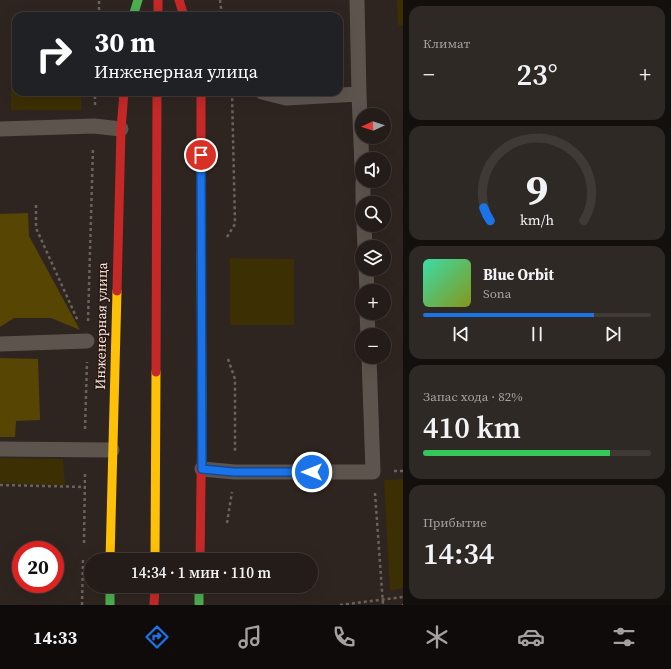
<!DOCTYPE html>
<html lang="ru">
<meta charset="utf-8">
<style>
body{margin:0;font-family:"Source Serif 4",serif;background:#2f2925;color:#f1f3f6;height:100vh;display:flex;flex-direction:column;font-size:15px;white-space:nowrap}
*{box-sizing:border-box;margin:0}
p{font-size:13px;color:#a3a1a2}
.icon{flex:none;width:22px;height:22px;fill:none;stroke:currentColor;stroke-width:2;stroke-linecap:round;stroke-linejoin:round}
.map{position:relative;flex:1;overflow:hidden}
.drawer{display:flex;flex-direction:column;gap:6px;padding:6px;background:#130f0d;width:268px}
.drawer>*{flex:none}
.hud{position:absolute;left:12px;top:12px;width:331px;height:84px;border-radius:12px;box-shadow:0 4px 16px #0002,0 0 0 1px #403a37;background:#202124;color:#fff;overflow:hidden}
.needle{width:26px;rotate:267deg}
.tools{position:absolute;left:355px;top:108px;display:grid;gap:8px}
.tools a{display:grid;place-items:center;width:36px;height:36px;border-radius:50%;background:#231c18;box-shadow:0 4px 16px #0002,0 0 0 1px #403a37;font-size:20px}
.speed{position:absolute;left:12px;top:541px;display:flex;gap:8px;font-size:20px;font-weight:700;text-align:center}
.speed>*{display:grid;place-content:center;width:52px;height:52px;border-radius:50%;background:#231c18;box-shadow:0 4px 16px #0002,0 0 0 1px #403a37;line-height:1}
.speed .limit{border:6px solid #d22;background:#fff;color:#111}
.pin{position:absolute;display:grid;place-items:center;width:34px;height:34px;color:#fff;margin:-17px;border:2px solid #fff;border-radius:50%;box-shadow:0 1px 4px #0007}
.me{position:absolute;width:44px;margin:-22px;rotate:270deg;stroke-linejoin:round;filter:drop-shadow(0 0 3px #0008)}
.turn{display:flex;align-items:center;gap:14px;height:84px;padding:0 16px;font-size:18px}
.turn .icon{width:52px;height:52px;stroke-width:2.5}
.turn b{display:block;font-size:28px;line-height:34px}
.big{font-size:30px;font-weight:600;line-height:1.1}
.drawer .widget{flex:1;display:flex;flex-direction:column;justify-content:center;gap:6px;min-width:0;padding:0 14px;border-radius:12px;background:#2f2925}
.drawer .dial{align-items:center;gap:0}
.dial svg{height:104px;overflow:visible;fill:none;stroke:#403a37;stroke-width:7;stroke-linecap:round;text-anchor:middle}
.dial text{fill:#f1f3f6;stroke:none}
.song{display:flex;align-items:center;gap:12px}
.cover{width:48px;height:48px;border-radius:6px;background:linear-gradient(135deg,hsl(160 70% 55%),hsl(70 70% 35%))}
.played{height:4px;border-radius:2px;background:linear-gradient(90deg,#1a73e8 75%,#403a37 75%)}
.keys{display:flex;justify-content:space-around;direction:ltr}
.heat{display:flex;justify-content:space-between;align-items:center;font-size:22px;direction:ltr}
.charge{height:6px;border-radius:3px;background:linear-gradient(90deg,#34c759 82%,#403a37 0)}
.trip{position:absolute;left:84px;top:553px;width:234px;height:40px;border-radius:20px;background:#231c18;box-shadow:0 4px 16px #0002,0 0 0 1px #403a37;font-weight:600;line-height:40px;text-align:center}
.dock{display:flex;height:64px;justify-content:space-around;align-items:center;background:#0e0b0a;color:#a3a1a2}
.dock .icon{width:28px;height:28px}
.dock .on{color:#1a73e8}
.dock b{font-size:18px;color:#f1f3f6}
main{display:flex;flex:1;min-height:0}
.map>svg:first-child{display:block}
</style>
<main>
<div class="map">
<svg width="403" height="605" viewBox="0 0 403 605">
<rect width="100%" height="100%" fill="#2f2520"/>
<path fill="#3d2f04" d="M 397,0 L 403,0 L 403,25 L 398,25 Z
M 11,19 L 16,19 L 16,92 L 81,92 L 81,110 L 11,110 Z
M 230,258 L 294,259 L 294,325 L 230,325 Z
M 0,458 L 63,459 L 65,486 L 0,483 Z
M 403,479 L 403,588 L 390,591 L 384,480 Z"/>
<path fill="#574504" d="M 28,213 L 29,236 L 80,330 L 51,318 L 14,318 L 0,327 L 0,214 Z
M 0,358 L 38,359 L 40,420 L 16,421 L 15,437 L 0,437 Z"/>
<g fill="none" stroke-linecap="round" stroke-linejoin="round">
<path stroke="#6a625c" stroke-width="2.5" stroke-dasharray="3 3" stroke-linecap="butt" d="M 220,0 L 222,16
M 99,16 L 99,0
M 95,105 L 95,92
M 36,205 L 36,228 L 78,321
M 227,237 L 235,224 L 232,92
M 88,321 L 93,148
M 228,359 L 235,379 L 235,451
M 85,429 L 87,362
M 394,471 L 403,471
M 0,485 L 85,487
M 375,493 L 383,605
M 227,523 L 232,492
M 84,543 L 85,472
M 82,605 L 83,558
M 340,605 L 403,597
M 403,605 L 403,604"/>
<path stroke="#5d554d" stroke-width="15" d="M 262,92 L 286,98 L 359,94 L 357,0
M 359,94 L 362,167
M 0,129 L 94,126 L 121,129
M 363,181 L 363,203
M 364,225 L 365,247
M 366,269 L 367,291
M 367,313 L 368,335
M 0,344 L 87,341
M 0,449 L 112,450
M 202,469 L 235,472 L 373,472 L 369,357"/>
<path stroke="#4caf50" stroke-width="9" d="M 133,16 L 138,0
M 201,254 L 202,408
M 110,586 L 110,605
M 199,586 L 199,605"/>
<path stroke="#ffc107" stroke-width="9" d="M 110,560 L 117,291
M 155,560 L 156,372"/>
<path stroke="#c62828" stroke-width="9" d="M 158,0 L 158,16
M 179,0 L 184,16
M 201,92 L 201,254
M 117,291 L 121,129 L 124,92
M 156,372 L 157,92
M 200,560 L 202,408
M 154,605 L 155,586"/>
</g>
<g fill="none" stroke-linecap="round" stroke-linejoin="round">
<defs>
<path id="route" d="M 201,155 L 202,469 L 234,472 L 312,472"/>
</defs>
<use href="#route" stroke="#114b97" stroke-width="10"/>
<use href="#route" stroke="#1a73e8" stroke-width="7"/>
</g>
<g text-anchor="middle" stroke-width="3" stroke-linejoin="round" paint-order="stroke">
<g font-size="14" fill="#f6e8e3" stroke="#2b1811">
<text transform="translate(101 326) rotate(-89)" y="5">Инженерная улица</text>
</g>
</g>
</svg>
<div class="tools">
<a><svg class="needle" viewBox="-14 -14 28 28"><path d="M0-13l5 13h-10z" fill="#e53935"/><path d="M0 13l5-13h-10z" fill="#a3a1a2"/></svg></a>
<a><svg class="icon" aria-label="sound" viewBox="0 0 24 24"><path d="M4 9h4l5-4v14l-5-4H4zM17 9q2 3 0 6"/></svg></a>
<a><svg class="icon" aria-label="search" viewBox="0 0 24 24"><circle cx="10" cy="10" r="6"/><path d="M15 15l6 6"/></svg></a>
<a><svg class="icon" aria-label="layers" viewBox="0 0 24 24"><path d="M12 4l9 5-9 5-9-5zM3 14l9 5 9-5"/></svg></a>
<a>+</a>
<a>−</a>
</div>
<div class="speed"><div class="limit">20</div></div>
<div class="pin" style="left:201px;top:155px;background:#d93025"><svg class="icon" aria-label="arrive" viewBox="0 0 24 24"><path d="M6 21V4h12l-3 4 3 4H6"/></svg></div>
<svg class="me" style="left:312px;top:472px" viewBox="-20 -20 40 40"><circle r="17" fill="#1a73e8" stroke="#fff" stroke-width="3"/><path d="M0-11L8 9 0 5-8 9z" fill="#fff"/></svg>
<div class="trip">14:34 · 1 мин · 110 m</div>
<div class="hud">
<div class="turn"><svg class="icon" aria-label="right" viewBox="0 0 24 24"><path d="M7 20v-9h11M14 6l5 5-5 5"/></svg><div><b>30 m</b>Инженерная улица</div></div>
</div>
</div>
<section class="drawer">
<div class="widget"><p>Климат</p>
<div class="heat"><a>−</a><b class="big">23°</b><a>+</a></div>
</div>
<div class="widget dial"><svg viewBox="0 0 100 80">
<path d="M14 69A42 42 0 1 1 86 69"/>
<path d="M14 69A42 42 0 0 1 9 59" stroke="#1a73e8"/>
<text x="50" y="56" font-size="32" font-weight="700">9</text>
<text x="50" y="72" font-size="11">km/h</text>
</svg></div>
<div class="widget">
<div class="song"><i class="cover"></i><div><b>Blue Orbit</b><p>Sona</p></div></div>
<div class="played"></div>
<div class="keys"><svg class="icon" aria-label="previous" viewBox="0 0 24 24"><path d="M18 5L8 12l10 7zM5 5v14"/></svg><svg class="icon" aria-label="pause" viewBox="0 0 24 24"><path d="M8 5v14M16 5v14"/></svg><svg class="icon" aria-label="next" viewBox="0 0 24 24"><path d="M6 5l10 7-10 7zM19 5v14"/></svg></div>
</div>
<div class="widget"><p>Запас хода · 82%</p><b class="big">410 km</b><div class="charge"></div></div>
<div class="widget"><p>Прибытие</p><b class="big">14:34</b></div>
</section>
</main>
<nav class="dock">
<b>14:33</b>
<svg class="icon on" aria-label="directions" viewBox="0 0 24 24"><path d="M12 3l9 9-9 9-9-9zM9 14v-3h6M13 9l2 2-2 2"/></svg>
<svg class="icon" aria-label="music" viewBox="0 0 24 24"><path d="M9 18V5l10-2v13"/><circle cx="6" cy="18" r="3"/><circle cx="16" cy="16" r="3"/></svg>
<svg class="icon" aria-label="phone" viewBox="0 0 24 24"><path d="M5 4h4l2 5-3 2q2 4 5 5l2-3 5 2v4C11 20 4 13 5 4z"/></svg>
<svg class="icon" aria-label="climate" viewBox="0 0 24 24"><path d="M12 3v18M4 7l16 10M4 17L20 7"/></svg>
<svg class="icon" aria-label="car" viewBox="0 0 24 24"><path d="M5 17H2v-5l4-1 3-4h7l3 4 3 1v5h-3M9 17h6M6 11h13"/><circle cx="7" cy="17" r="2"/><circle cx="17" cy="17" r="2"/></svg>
<svg class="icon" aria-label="filters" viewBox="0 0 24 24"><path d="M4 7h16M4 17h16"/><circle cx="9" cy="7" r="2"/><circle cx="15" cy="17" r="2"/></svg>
</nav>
